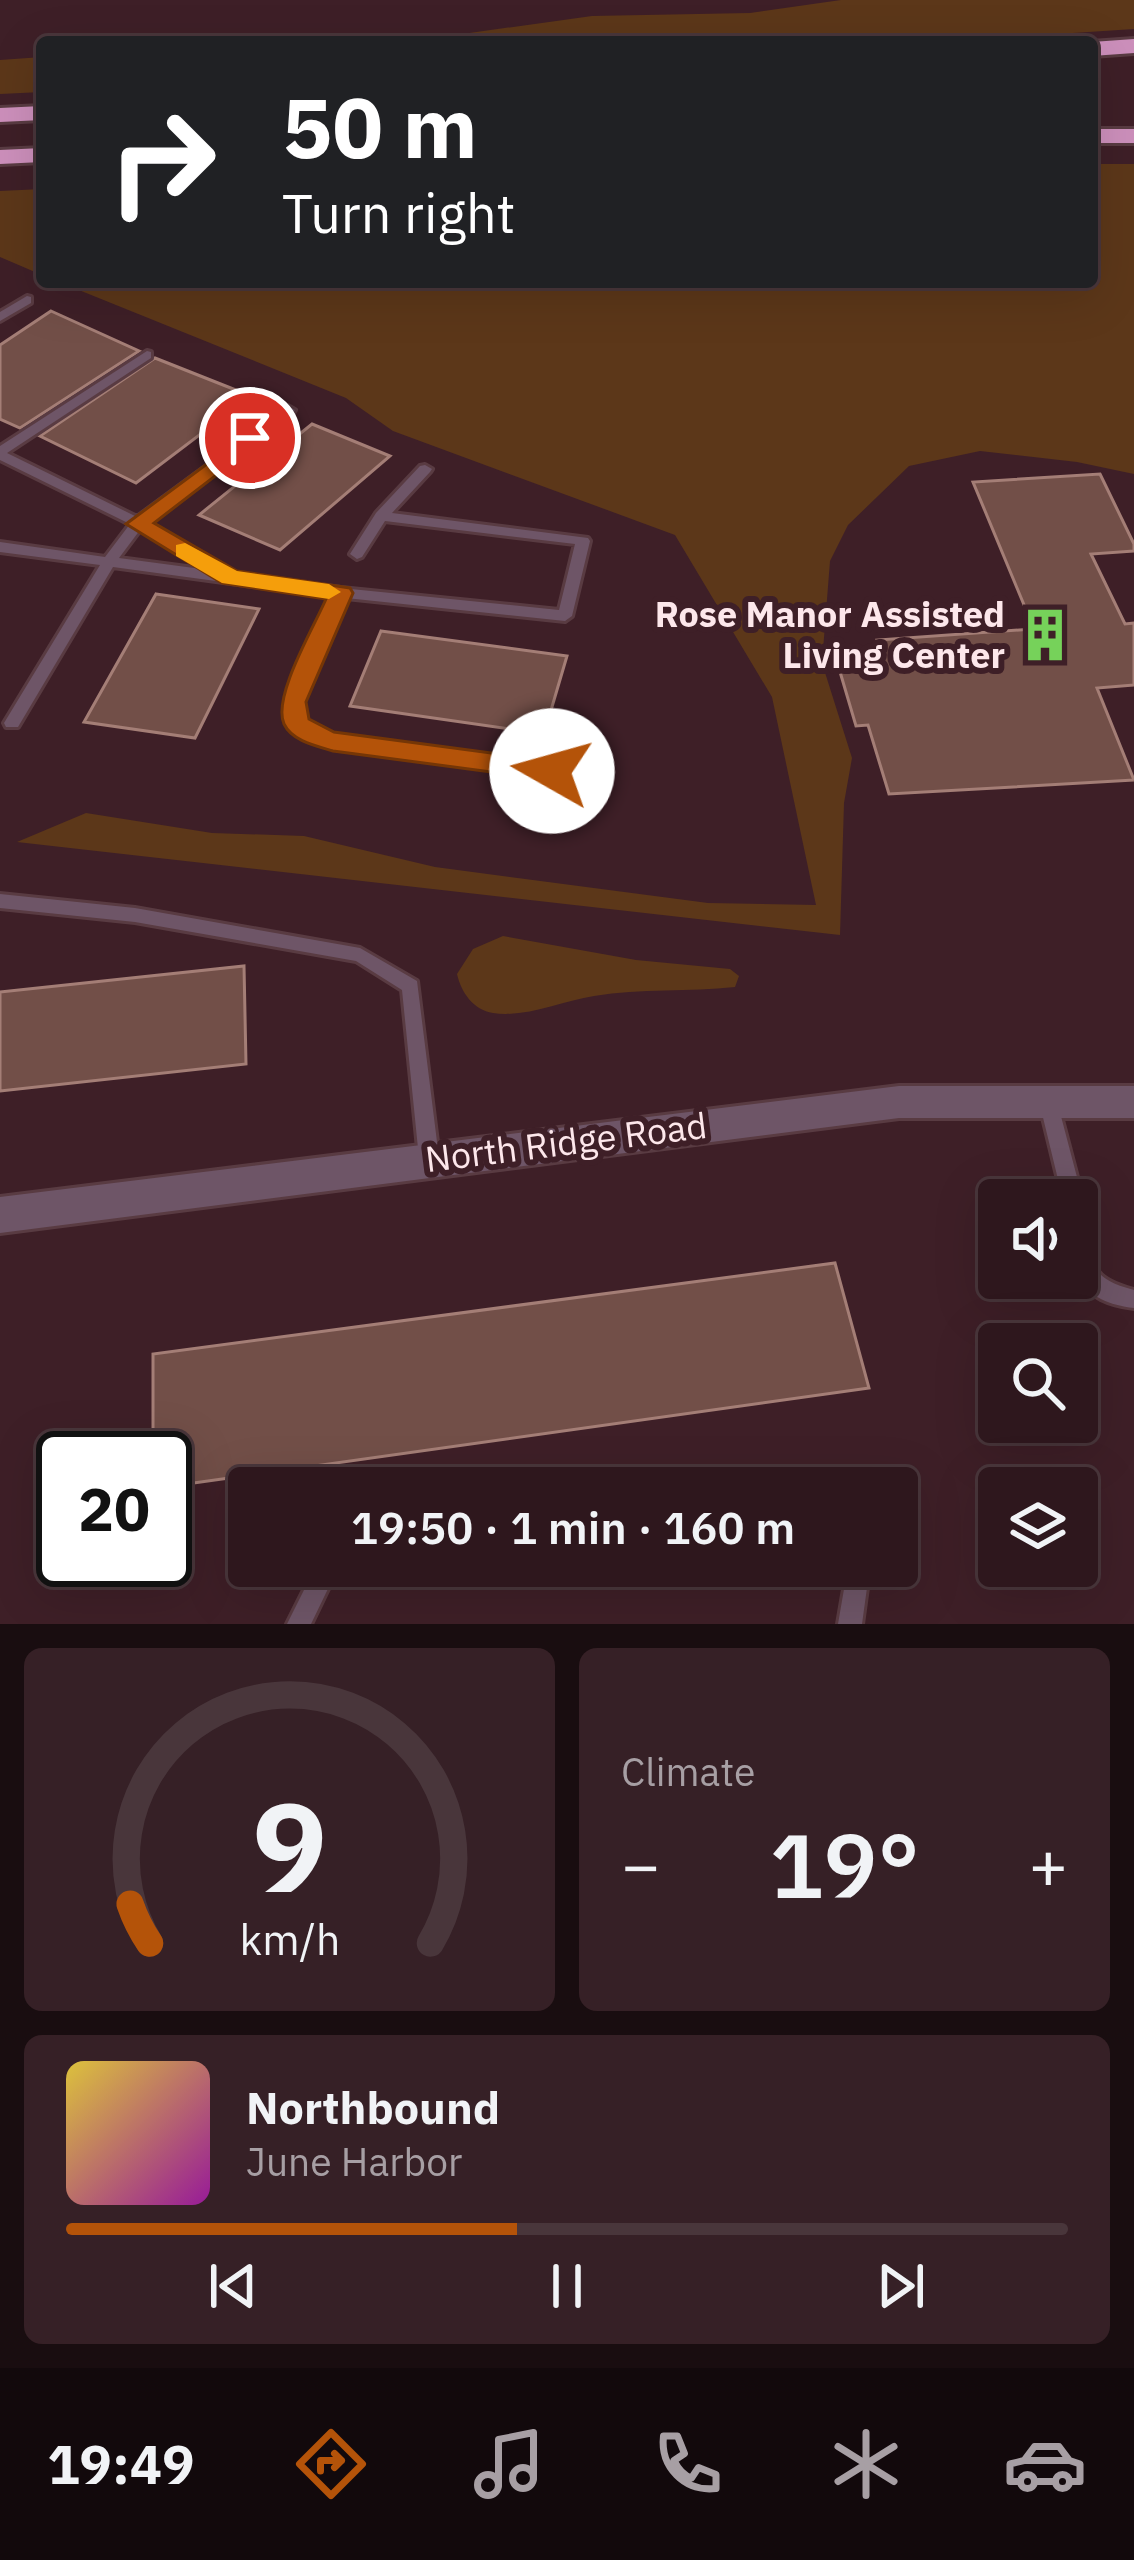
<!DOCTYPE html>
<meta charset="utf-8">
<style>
body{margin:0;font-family:"IBM Plex Sans",sans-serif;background:#362026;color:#f1f3f6;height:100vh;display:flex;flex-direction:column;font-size:45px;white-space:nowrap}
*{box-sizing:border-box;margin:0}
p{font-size:39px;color:#a79fa4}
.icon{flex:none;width:66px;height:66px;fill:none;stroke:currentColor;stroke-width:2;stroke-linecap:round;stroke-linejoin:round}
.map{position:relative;height:1624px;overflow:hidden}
.sheet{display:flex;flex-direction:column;gap:24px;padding:24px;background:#190d10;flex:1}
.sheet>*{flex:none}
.top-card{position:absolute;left:36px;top:36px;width:1062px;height:252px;border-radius:12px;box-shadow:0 12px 48px #0002,0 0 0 3px #49363b;background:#202124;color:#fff;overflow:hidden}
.fabs{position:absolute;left:978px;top:1179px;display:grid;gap:24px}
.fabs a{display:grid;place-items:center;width:120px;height:120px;border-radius:12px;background:#2e171d;box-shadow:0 12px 48px #0002,0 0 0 3px #49363b;font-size:60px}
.speed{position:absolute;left:36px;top:1431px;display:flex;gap:24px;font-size:60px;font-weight:700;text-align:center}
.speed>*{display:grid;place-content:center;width:156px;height:156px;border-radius:50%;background:#2e171d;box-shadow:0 12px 48px #0002,0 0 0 3px #49363b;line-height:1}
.speed .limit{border:6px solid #111;border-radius:18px;background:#fff;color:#111}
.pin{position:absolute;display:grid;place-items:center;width:102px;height:102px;color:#fff;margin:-51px;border:6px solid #fff;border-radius:50%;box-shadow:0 3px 12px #0007}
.me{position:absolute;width:132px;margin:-66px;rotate:277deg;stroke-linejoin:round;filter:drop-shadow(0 0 9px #0008)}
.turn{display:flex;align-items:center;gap:42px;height:252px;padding:0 48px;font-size:54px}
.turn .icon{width:156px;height:156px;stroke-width:2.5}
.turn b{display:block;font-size:84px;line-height:102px}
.big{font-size:90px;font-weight:600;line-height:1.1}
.sheet .widget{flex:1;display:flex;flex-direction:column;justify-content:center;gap:18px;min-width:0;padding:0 42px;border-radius:18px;background:#362026}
.sheet .dial{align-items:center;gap:0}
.dial svg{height:312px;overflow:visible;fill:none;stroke:#49363b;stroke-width:7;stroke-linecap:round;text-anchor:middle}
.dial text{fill:#f1f3f6;stroke:none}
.song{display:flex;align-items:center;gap:36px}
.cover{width:144px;height:144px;border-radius:18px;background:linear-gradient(135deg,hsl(50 70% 55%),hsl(300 70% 35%))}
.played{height:12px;border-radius:6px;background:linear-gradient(90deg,#b45309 45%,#49363b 45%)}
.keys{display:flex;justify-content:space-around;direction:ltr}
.heat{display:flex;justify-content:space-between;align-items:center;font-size:66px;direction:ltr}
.sheet .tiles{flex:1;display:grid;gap:24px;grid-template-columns:1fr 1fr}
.widget:last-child{grid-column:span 2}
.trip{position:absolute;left:228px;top:1467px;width:690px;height:120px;border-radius:12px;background:#2e171d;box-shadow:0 12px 48px #0002,0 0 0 3px #49363b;font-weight:600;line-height:120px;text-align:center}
.tabs{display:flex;height:192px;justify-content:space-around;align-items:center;background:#12090c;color:#a79fa4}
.tabs .icon{width:84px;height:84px}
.tabs .active{color:#b45309}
.tabs b{font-size:54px;color:#f1f3f6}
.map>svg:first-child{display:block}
</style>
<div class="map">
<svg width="1134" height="1624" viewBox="0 0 1134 1624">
<rect width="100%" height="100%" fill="#3e1f27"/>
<path fill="#5c3719" d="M 841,0 L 1134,0 L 1134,29 L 938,42 L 268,42 L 455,35 L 592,16 L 750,13 Z
M 42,57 L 42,92 L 0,94 L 0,60 Z
M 1092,164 L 1134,164 L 1134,474 L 1077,462 L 980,451 L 909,466 L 848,525 L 830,561 L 822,663 L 852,758 L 844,803 L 840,935 L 17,842 L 86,813 L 212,833 L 304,836 L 435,867 L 708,903 L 816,905 L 772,697 L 675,535 L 393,431 L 346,398 L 59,282 L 1092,282 Z
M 42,189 L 42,275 L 0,257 L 0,191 Z
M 503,936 L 636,960 L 730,969 L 739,976 L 735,987 C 689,992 641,988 594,996 C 562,1001 526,1018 493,1013 C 473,1010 461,992 457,974 L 473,949 Z"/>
<path fill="#724f48" stroke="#a47e76" stroke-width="3" d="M 51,311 L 139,351 L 20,428 L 0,419 L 0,345 Z
M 155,358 L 251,396 L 136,483 L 40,436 Z
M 312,424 L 390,456 L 280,550 L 199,515 Z
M 1100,474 L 1134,544 L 1134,551 L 1091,554 L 1125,624 L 1134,623 L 1134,685 L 1097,688 L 1134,780 L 889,794 L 868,725 L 856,726 L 838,665 L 883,662 L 877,640 L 1034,629 L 973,482 Z
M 156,594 L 259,609 L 195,738 L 84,722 Z
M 381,631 L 567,656 L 544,734 L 350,706 Z
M 244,966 L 246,1064 L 0,1091 L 0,992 Z
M 835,1263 L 869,1388 L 165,1487 L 165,1458 L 153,1458 L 153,1354 Z"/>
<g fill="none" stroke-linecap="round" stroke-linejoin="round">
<defs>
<path id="service" d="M 27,296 L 31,297 L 31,303 L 0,321 L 0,312 Z
M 147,351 L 151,352 L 151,358 L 7,453 L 137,517 L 288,406 L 295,410 L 293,413 L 148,523 L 227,569 L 229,573 L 341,588 L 559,610 L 575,544 L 385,521 L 362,557 L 357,559 L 350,554 L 376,513 L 420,466 L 425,465 L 432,469 L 430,472 L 392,513 L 588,538 L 590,541 L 572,616 L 565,621 L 346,598 L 301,702 L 304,721 L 317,731 L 334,736 L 552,765 L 558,767 L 560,771 L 558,775 L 552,777 L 333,748 L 305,739 L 290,727 L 285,702 L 332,597 L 113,567 L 18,727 L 6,727 L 4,723 L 100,565 L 0,552 L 0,542 L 105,557 L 130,524 L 0,460 L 0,446 ZM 140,530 L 209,570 L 119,558 Z
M 0,894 L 135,908 L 360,948 L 417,981 L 439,1158 L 436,1164 L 429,1166 L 422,1164 L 419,1158 L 402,990 L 356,961 L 135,922 L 0,908 Z
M 1048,1093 L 1055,1095 L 1057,1101 L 1083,1200 L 1077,1207 L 1077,1200 L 1063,1200 L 1039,1101 L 1041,1095 Z
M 1077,1210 L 1084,1213 L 1087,1219 C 1095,1263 1085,1277 1134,1290 L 1134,1308 C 1110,1305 1089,1298 1077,1275 Z
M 316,1566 L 339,1566 L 311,1624 L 287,1624 Z
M 848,1566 L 870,1566 L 862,1624 L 838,1624 Z"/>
<path id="tertiary" d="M 899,1086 L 1134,1086 L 1134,1118 L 899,1118 L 0,1233 L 0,1197 Z"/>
<path id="motorway" d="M 1134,39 L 1134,53 L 1092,56 L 1092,42 Z
M 42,106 L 42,120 L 0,122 L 0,108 Z
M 1092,129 L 1134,129 L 1134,143 L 1092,143 Z
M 42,148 L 42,162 L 0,164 L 0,150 Z"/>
</defs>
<use href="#service" stroke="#593b42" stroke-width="6"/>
<use href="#tertiary" stroke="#593b42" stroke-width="6"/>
<use href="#motorway" stroke="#593b42" stroke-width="6"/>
<use href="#service" fill="#6e5567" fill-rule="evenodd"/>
<use href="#tertiary" fill="#6e5567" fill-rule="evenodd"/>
<use href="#motorway" fill="#cc8fbb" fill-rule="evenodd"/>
</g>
<path fill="#b45309" stroke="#753606" stroke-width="3" d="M 250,432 L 262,438 L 258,443 L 154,523 L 237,571 L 350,588 L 353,593 L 306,702 L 309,719 L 334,732 L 552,761 L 565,771 L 561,777 L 552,780 L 333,751 C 316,746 292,741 284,724 C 272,697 314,627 326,599 L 222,583 L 126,524 Z"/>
<path fill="#f59e0b" d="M 185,543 L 237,571 L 329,584 L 341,592 L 329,599 L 222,583 L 176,556 L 176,545 Z"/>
<defs>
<symbol id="building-bare" viewBox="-9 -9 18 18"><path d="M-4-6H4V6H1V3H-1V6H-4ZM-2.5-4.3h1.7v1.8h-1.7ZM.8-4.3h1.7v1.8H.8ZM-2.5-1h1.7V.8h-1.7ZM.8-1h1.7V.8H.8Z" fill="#76d25a" stroke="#3e1f27" stroke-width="2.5" paint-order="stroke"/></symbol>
</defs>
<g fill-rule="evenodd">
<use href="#building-bare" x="1007" y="597" width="76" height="76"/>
</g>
<g text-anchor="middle" stroke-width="12" stroke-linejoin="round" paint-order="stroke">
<g font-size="36" font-weight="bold" fill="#fde7eb" stroke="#3e1f27" text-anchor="end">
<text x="1005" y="627">Rose Manor Assisted<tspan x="1005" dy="41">Living Center</tspan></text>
</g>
<g font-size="36" fill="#fde7eb" stroke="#3e1f27">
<text transform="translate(566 1142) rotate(-7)" y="13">North Ridge Road</text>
</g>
</g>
</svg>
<div class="fabs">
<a><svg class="icon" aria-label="sound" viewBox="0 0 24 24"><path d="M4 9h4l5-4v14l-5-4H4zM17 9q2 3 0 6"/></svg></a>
<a><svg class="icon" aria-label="search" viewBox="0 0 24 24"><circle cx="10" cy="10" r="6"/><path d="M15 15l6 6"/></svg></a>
<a><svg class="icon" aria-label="layers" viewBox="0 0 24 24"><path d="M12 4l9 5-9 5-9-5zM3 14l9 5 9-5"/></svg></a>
</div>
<div class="speed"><div class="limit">20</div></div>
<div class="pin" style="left:250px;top:438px;background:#d93025"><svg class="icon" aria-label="arrive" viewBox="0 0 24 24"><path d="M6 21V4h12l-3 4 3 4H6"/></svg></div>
<svg class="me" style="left:552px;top:771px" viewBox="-20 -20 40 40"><circle r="19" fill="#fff"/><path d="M0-13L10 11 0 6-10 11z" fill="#b45309"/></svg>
<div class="trip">19:50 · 1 min · 160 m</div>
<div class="top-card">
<div class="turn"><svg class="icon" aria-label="right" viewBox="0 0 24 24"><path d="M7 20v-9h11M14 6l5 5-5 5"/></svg><div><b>50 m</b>Turn right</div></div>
</div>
</div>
<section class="sheet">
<div class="tiles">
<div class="widget dial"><svg viewBox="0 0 100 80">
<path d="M14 69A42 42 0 1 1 86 69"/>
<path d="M14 69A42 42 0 0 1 9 59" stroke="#b45309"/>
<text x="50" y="56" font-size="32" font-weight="700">9</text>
<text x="50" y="72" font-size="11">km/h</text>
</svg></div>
<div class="widget"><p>Climate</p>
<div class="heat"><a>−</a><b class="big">19°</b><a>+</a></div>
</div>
<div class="widget">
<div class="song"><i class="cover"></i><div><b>Northbound</b><p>June Harbor</p></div></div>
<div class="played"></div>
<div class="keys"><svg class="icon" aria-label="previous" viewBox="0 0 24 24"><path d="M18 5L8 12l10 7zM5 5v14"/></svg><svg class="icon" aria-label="pause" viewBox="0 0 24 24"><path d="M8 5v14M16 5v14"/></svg><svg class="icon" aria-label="next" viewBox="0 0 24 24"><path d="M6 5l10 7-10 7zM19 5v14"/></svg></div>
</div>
</div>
</section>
<nav class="tabs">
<b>19:49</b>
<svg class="icon active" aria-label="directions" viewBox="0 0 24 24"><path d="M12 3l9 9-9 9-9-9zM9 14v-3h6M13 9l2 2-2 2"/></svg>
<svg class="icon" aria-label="music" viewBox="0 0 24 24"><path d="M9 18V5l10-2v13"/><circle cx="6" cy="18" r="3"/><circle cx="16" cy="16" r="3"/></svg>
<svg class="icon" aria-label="phone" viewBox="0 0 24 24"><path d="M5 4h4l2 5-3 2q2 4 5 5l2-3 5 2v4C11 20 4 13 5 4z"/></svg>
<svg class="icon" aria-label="climate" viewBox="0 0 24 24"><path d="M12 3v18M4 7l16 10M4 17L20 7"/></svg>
<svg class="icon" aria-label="car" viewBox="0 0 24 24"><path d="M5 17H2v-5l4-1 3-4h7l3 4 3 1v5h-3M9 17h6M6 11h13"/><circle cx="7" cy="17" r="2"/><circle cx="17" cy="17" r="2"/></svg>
</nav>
